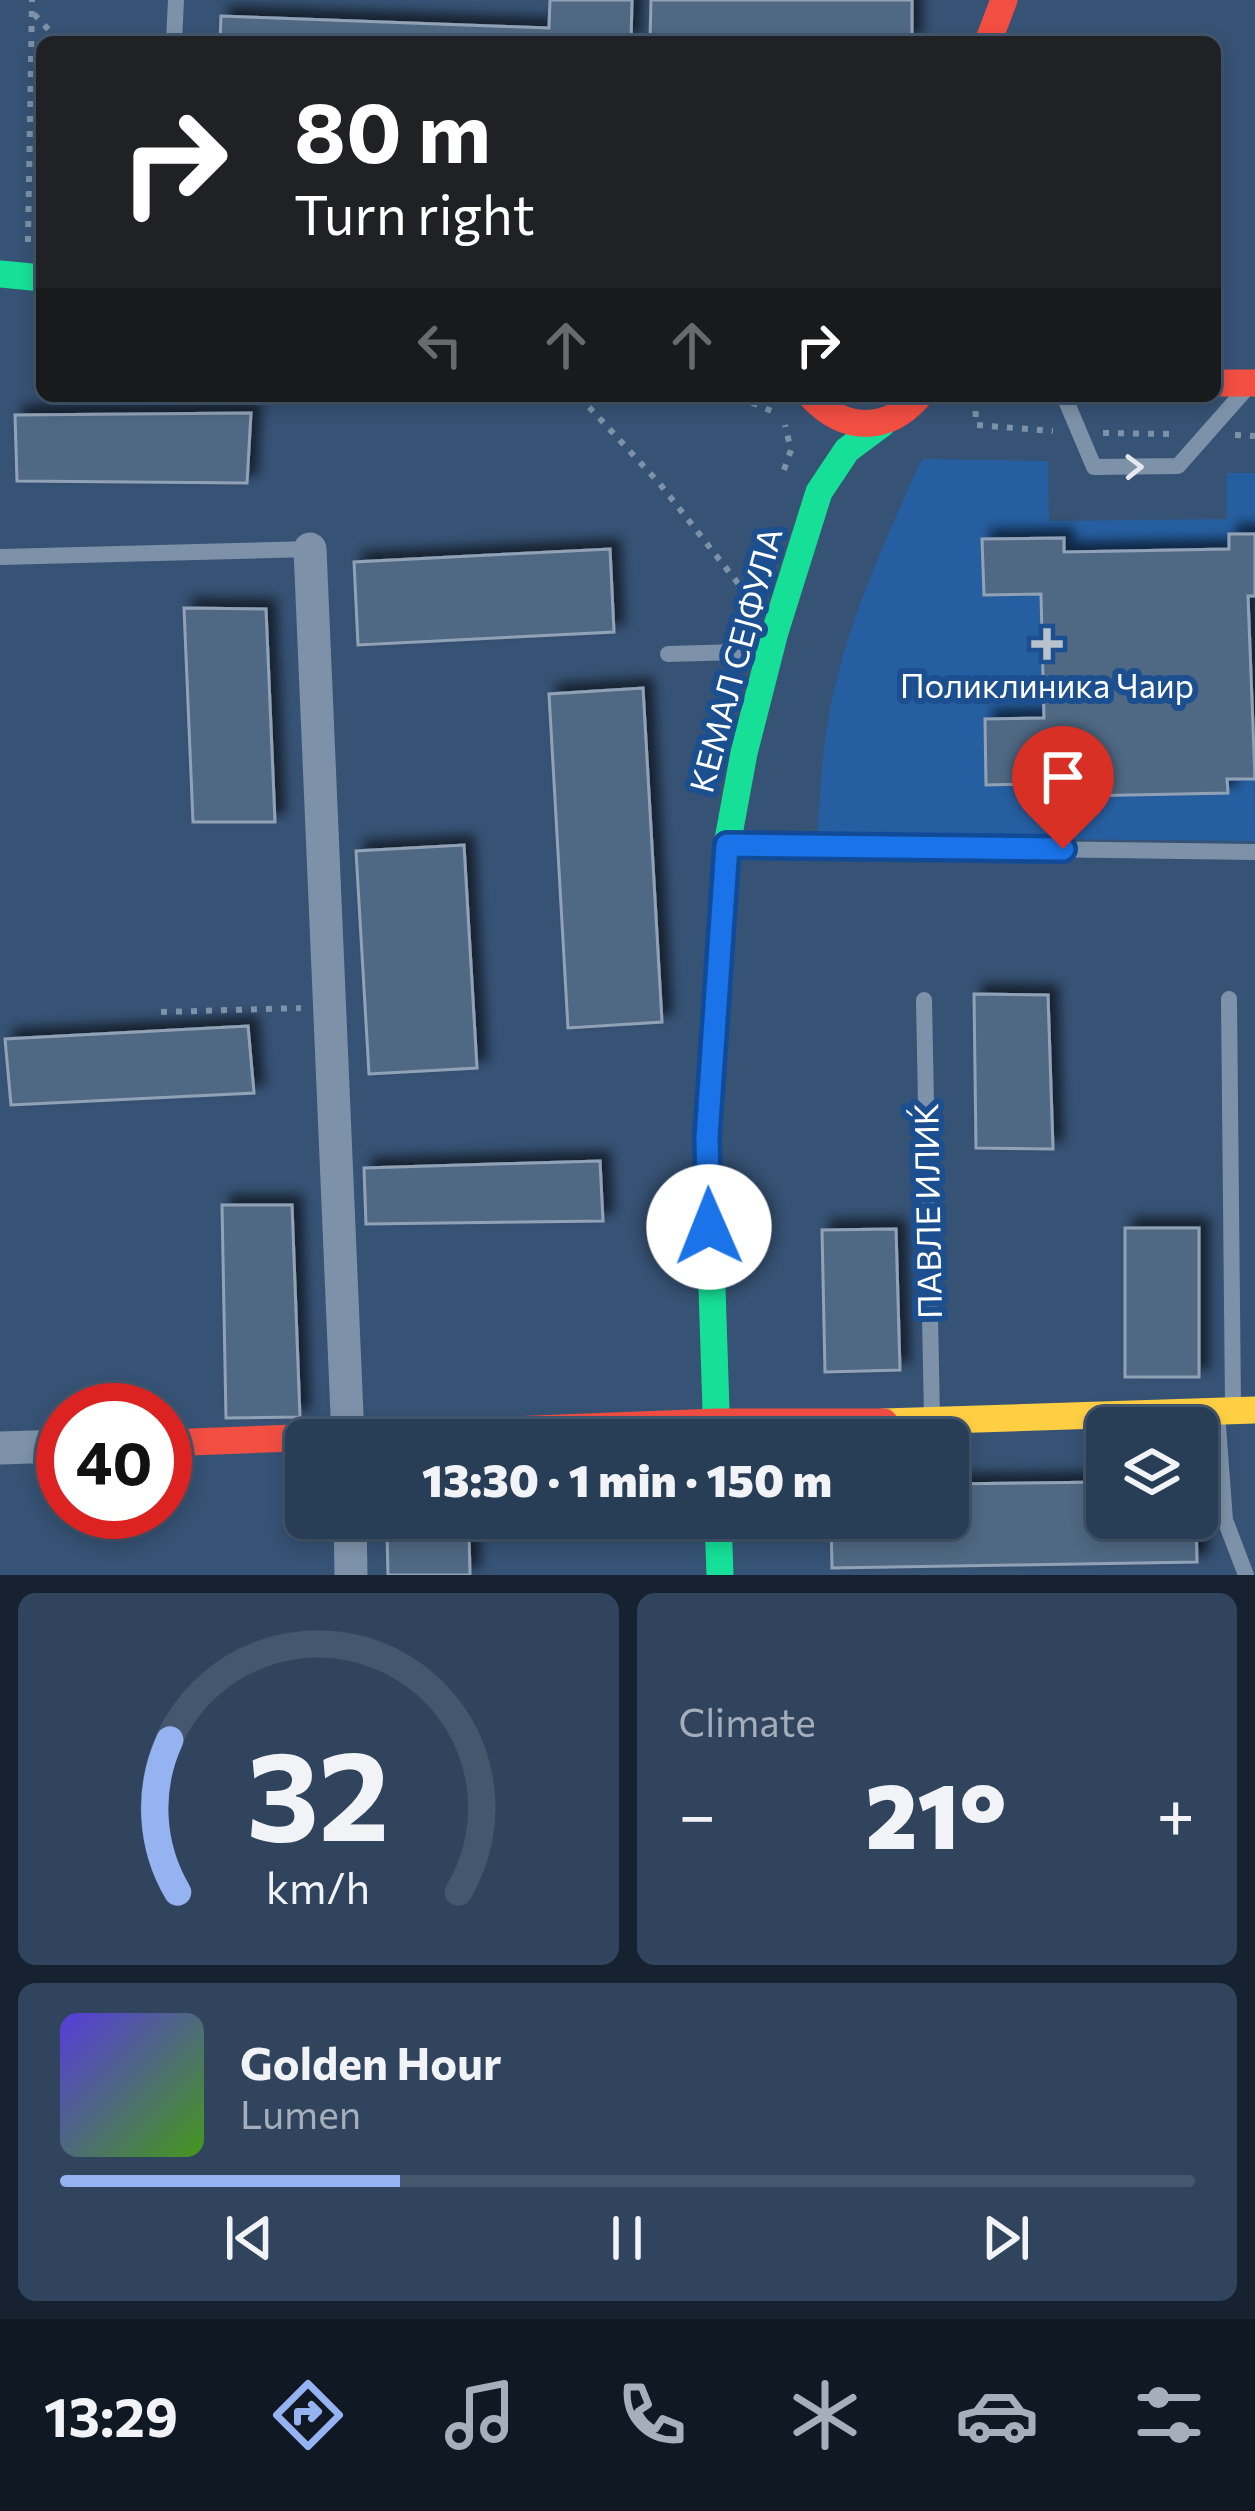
<!DOCTYPE html>
<meta charset="utf-8">
<style>
body{margin:0;font-family:Commissioner,sans-serif;background:#30455d;color:#f1f3f6;height:100vh;display:flex;flex-direction:column;font-size:45px;white-space:nowrap}
*{box-sizing:border-box;margin:0}
p{font-size:39px;color:#a5aeba}
.icon{flex:none;width:66px;height:66px;fill:none;stroke:currentColor;stroke-width:2;stroke-linecap:round;stroke-linejoin:round}
.map{position:relative;height:1575px;overflow:hidden}
.drawer{display:flex;flex-direction:column;gap:18px;padding:18px;background:#162230;flex:1}
.drawer>*{flex:none}
.banner{position:absolute;left:36px;top:36px;width:1185px;height:366px;border-radius:18px;box-shadow:0 6px 18px #0003,0 0 0 3px #44576d;background:#202124;color:#fff;overflow:hidden}
.fabs{position:absolute;left:1086px;top:1407px;display:grid;gap:24px}
.fabs a{display:grid;place-items:center;width:132px;height:132px;border-radius:18px;background:#283e57;box-shadow:0 6px 18px #0003,0 0 0 3px #44576d;font-size:60px}
.speed{position:absolute;left:36px;top:1383px;display:flex;gap:24px;font-size:60px;font-weight:700;text-align:center}
.speed>*{display:grid;place-content:center;width:156px;height:156px;border-radius:50%;background:#283e57;box-shadow:0 6px 18px #0003,0 0 0 3px #44576d;line-height:1}
.speed .limit{border:18px solid #d22;background:#fff;color:#111}
.pin{position:absolute;display:grid;place-items:center;width:102px;height:102px;color:#fff;margin:-123px -51px;border-radius:50% 50% 50% 0;rotate:-45deg;box-shadow:0 0 12px #0007}
.pin .icon{rotate:45deg}
.me{position:absolute;width:132px;margin:-66px;rotate:359deg;stroke-linejoin:round;filter:drop-shadow(0 0 9px #0008)}
.turn{display:flex;align-items:center;gap:42px;height:252px;padding:0 60px;font-size:54px}
.turn .icon{width:156px;height:156px;stroke-width:2.5}
.turn b{display:block;font-size:84px;line-height:102px}
.lanes{display:flex;align-items:center;height:114px;padding:0 60px;background:#0003;justify-content:center;gap:60px;direction:ltr}
.lanes .off{opacity:.35}
.big{font-size:90px;font-weight:800;line-height:1.1}
.drawer .widget{flex:1;display:flex;flex-direction:column;justify-content:center;gap:18px;min-width:0;padding:0 42px;border-radius:18px;background:#30455d}
.drawer .dial{align-items:center;gap:0}
.dial svg{height:312px;overflow:visible;fill:none;stroke:#44576d;stroke-width:7;stroke-linecap:round;text-anchor:middle}
.dial text{fill:#f1f3f6;stroke:none}
.song{display:flex;align-items:center;gap:36px}
.cover{width:144px;height:144px;border-radius:18px;background:linear-gradient(135deg,hsl(250 70% 55%),hsl(100 70% 35%))}
.played{height:12px;border-radius:6px;background:linear-gradient(90deg,#95b2f1 30%,#44576d 30%)}
.keys{display:flex;justify-content:space-around;direction:ltr}
.heat{display:flex;justify-content:space-between;align-items:center;font-size:66px;direction:ltr}
.drawer .tiles{flex:1;display:grid;gap:18px;grid-template-columns:1fr 1fr}
.widget:last-child{grid-column:span 2}
.trip{position:absolute;left:285px;top:1419px;width:684px;height:120px;border-radius:18px;background:#283e57;box-shadow:0 6px 18px #0003,0 0 0 3px #44576d;font-weight:800;line-height:120px;text-align:center}
.menu{display:flex;height:192px;justify-content:space-around;align-items:center;background:#101923;color:#a5aeba}
.menu .icon{width:84px;height:84px}
.menu .active{color:#95b2f1}
.menu b{font-size:54px;color:#f1f3f6}
.map>svg:first-child{display:block}
</style>
<div class="map">
<svg width="1255" height="1575" viewBox="0 0 1255 1575">
<defs>
<filter id="shadow"><feDropShadow dx="9" dy="-9" stdDeviation="6" flood-color="#0009"/></filter>
</defs>
<rect width="100%" height="100%" fill="#365274"/>
<path fill="#265fa1" d="M 922,459 L 1048,461 L 1049,521 L 1227,519 L 1227,473 L 1255,473 L 1255,599 L 1251,600 L 1255,841 L 817,837 C 820,802 821,767 826,733 C 840,638 882,546 922,459 Z"/>
<path fill="#506783" stroke="#92a2b6" stroke-width="3" filter="url(#shadow)" d="M 550,0 L 632,0 L 631,42 L 220,42 L 221,16 L 549,28 Z
M 651,0 L 912,0 L 912,42 L 650,42 Z
M 251,413 L 247,483 L 17,481 L 15,415 Z
M 1229,534 L 1255,534 L 1255,596 L 1248,596 L 1255,779 L 1227,779 L 1228,793 L 1080,796 L 1080,783 L 986,785 L 985,719 L 1044,718 L 1041,594 L 984,595 L 982,539 L 1064,538 L 1064,552 L 1123,551 L 1229,549 Z
M 610,549 L 614,632 L 358,645 L 354,562 Z
M 184,608 L 266,609 L 275,822 L 193,822 Z
M 643,688 L 662,1022 L 568,1028 L 549,694 Z
M 464,845 L 477,1068 L 369,1074 L 356,851 Z
M 974,994 L 1048,995 L 1053,1149 L 976,1148 Z
M 248,1026 L 254,1093 L 11,1105 L 5,1039 Z
M 600,1161 L 603,1221 L 366,1224 L 364,1168 Z
M 222,1205 L 292,1205 L 300,1417 L 226,1418 Z
M 1125,1228 L 1199,1228 L 1199,1377 L 1125,1377 Z
M 896,1229 L 900,1370 L 825,1372 L 822,1230 Z
M 1107,1482 L 1107,1518 L 1196,1518 L 1197,1562 L 832,1568 L 831,1518 L 948,1518 L 948,1484 Z
M 387,1533 L 469,1533 L 470,1575 L 388,1575 Z"/>
<g fill="none" stroke-linecap="round" stroke-linejoin="round">
<path stroke="#7d92a8" stroke-width="6" stroke-dasharray="6 9" stroke-linecap="butt" d="M 34,14 L 60,42
M 28,242 L 32,0
M 579,396 L 660,484 L 748,596
M 975,396 L 976,425 L 1053,431
M 738,397 L 779,414
M 1103,433 L 1173,434
M 1235,435 L 1255,436
M 784,470 L 791,450 L 785,425
M 161,1012 L 301,1008"/>
<path stroke="#7d92a8" stroke-width="16" d="M 174,42 L 176,0
M 1064,396 L 1094,467 L 1178,466 L 1246,389
M 0,557 L 310,549
M 668,654 L 769,651
M 728,845 L 1255,852
M 1229,999 L 1233,1406
M 924,1000 L 932,1419
M 1217,1413 L 1225,1520 L 1246,1575"/>
<path stroke="#7d92a8" stroke-width="33" d="M 310,549 L 348,1438
M 0,1448 L 63,1446
M 350,1518 L 351,1575"/>
<path stroke="#16e098" stroke-width="27" d="M 0,274 L 42,278
M 717,1440 L 707,1137 L 727,845 L 744,753 L 775,632 L 819,492 L 847,450 L 882,424
M 718,1518 L 720,1575"/>
<path stroke="#ffcf43" stroke-width="27" d="M 884,1422 L 1255,1410"/>
<path stroke="#f24e42" stroke-width="27" d="M 988,42 L 1004,0
M 1215,383 L 1255,383
M 811,396 C 844,432 887,433 919,396
M 165,1443 L 717,1422 L 884,1422"/>
</g>
<defs><path id="oneway-chevron" d="M-2-3.5L2.5 0L-2 3.5" fill="none" stroke-width="1.6" stroke-linecap="round" stroke-linejoin="round" transform="scale(3)"/></defs>
<use stroke="#e5e9ee" href="#oneway-chevron" transform="translate(1134 467) rotate(-1)"/>
<g fill="none" stroke-linecap="round" stroke-linejoin="round">
<defs>
<path id="route" d="M 709,1227 L 707,1137 L 727,845 L 1063,849"/>
</defs>
<use href="#route" stroke="#114b97" stroke-width="30"/>
<use href="#route" stroke="#1a73e8" stroke-width="21"/>
</g>
<path fill="#b9c2ce" stroke="#1b4f8f" stroke-width="4.5" d="M1041 626h12v12h12v12h-12v12h-12v-12h-12v-12h12z"/>
<g text-anchor="middle" stroke-width="12" stroke-linejoin="round" paint-order="stroke">
<g font-size="33" fill="#fff" stroke="#1b4f8f">
<text transform="translate(736 660) rotate(-75)" y="12">КЕМАЛ СЕЈФУЛА</text>
<text transform="translate(928 1211) rotate(-91)" y="12">ПАВЛЕ ИЛИЌ</text>
</g>
<g font-size="33" fill="#fff" stroke="#1b4f8f">
<text x="1047" y="698">Поликлиника Чаир</text>
</g>
</g>
</svg>
<div class="fabs">
<a><svg class="icon" aria-label="layers" viewBox="0 0 24 24"><path d="M12 4l9 5-9 5-9-5zM3 14l9 5 9-5"/></svg></a>
</div>
<div class="speed"><div class="limit">40</div></div>
<div class="pin" style="left:1063px;top:849px;background:#d93025"><svg class="icon" aria-label="arrive" viewBox="0 0 24 24"><path d="M6 21V4h12l-3 4 3 4H6"/></svg></div>
<svg class="me" style="left:709px;top:1227px" viewBox="-20 -20 40 40"><circle r="19" fill="#fff"/><path d="M0-13L10 11 0 6-10 11z" fill="#1a73e8"/></svg>
<div class="trip">13:30 · 1 min · 150 m</div>
<div class="banner">
<div class="turn"><svg class="icon" aria-label="right" viewBox="0 0 24 24"><path d="M7 20v-9h11M14 6l5 5-5 5"/></svg><div><b>80 m</b>Turn right</div></div>
<div class="lanes"><svg class="icon off" aria-label="left" viewBox="0 0 24 24"><path d="M17 20v-9H6M10 6l-5 5 5 5"/></svg><svg class="icon off" aria-label="ahead" viewBox="0 0 24 24"><path d="M12 20V5M6 11l6-6 6 6"/></svg><svg class="icon off" aria-label="ahead" viewBox="0 0 24 24"><path d="M12 20V5M6 11l6-6 6 6"/></svg><svg class="icon" aria-label="right" viewBox="0 0 24 24"><path d="M7 20v-9h11M14 6l5 5-5 5"/></svg></div>
</div>
</div>
<section class="drawer">
<div class="tiles">
<div class="widget dial"><svg viewBox="0 0 100 80">
<path d="M14 69A42 42 0 1 1 86 69"/>
<path d="M14 69A42 42 0 0 1 12 30" stroke="#95b2f1"/>
<text x="50" y="56" font-size="32" font-weight="700">32</text>
<text x="50" y="72" font-size="11">km/h</text>
</svg></div>
<div class="widget"><p>Climate</p>
<div class="heat"><a>−</a><b class="big">21°</b><a>+</a></div>
</div>
<div class="widget">
<div class="song"><i class="cover"></i><div><b>Golden Hour</b><p>Lumen</p></div></div>
<div class="played"></div>
<div class="keys"><svg class="icon" aria-label="previous" viewBox="0 0 24 24"><path d="M18 5L8 12l10 7zM5 5v14"/></svg><svg class="icon" aria-label="pause" viewBox="0 0 24 24"><path d="M8 5v14M16 5v14"/></svg><svg class="icon" aria-label="next" viewBox="0 0 24 24"><path d="M6 5l10 7-10 7zM19 5v14"/></svg></div>
</div>
</div>
</section>
<nav class="menu">
<b>13:29</b>
<svg class="icon active" aria-label="directions" viewBox="0 0 24 24"><path d="M12 3l9 9-9 9-9-9zM9 14v-3h6M13 9l2 2-2 2"/></svg>
<svg class="icon" aria-label="music" viewBox="0 0 24 24"><path d="M9 18V5l10-2v13"/><circle cx="6" cy="18" r="3"/><circle cx="16" cy="16" r="3"/></svg>
<svg class="icon" aria-label="phone" viewBox="0 0 24 24"><path d="M5 4h4l2 5-3 2q2 4 5 5l2-3 5 2v4C11 20 4 13 5 4z"/></svg>
<svg class="icon" aria-label="climate" viewBox="0 0 24 24"><path d="M12 3v18M4 7l16 10M4 17L20 7"/></svg>
<svg class="icon" aria-label="car" viewBox="0 0 24 24"><path d="M5 17H2v-5l4-1 3-4h7l3 4 3 1v5h-3M9 17h6M6 11h13"/><circle cx="7" cy="17" r="2"/><circle cx="17" cy="17" r="2"/></svg>
<svg class="icon" aria-label="filters" viewBox="0 0 24 24"><path d="M4 7h16M4 17h16"/><circle cx="9" cy="7" r="2"/><circle cx="15" cy="17" r="2"/></svg>
</nav>
